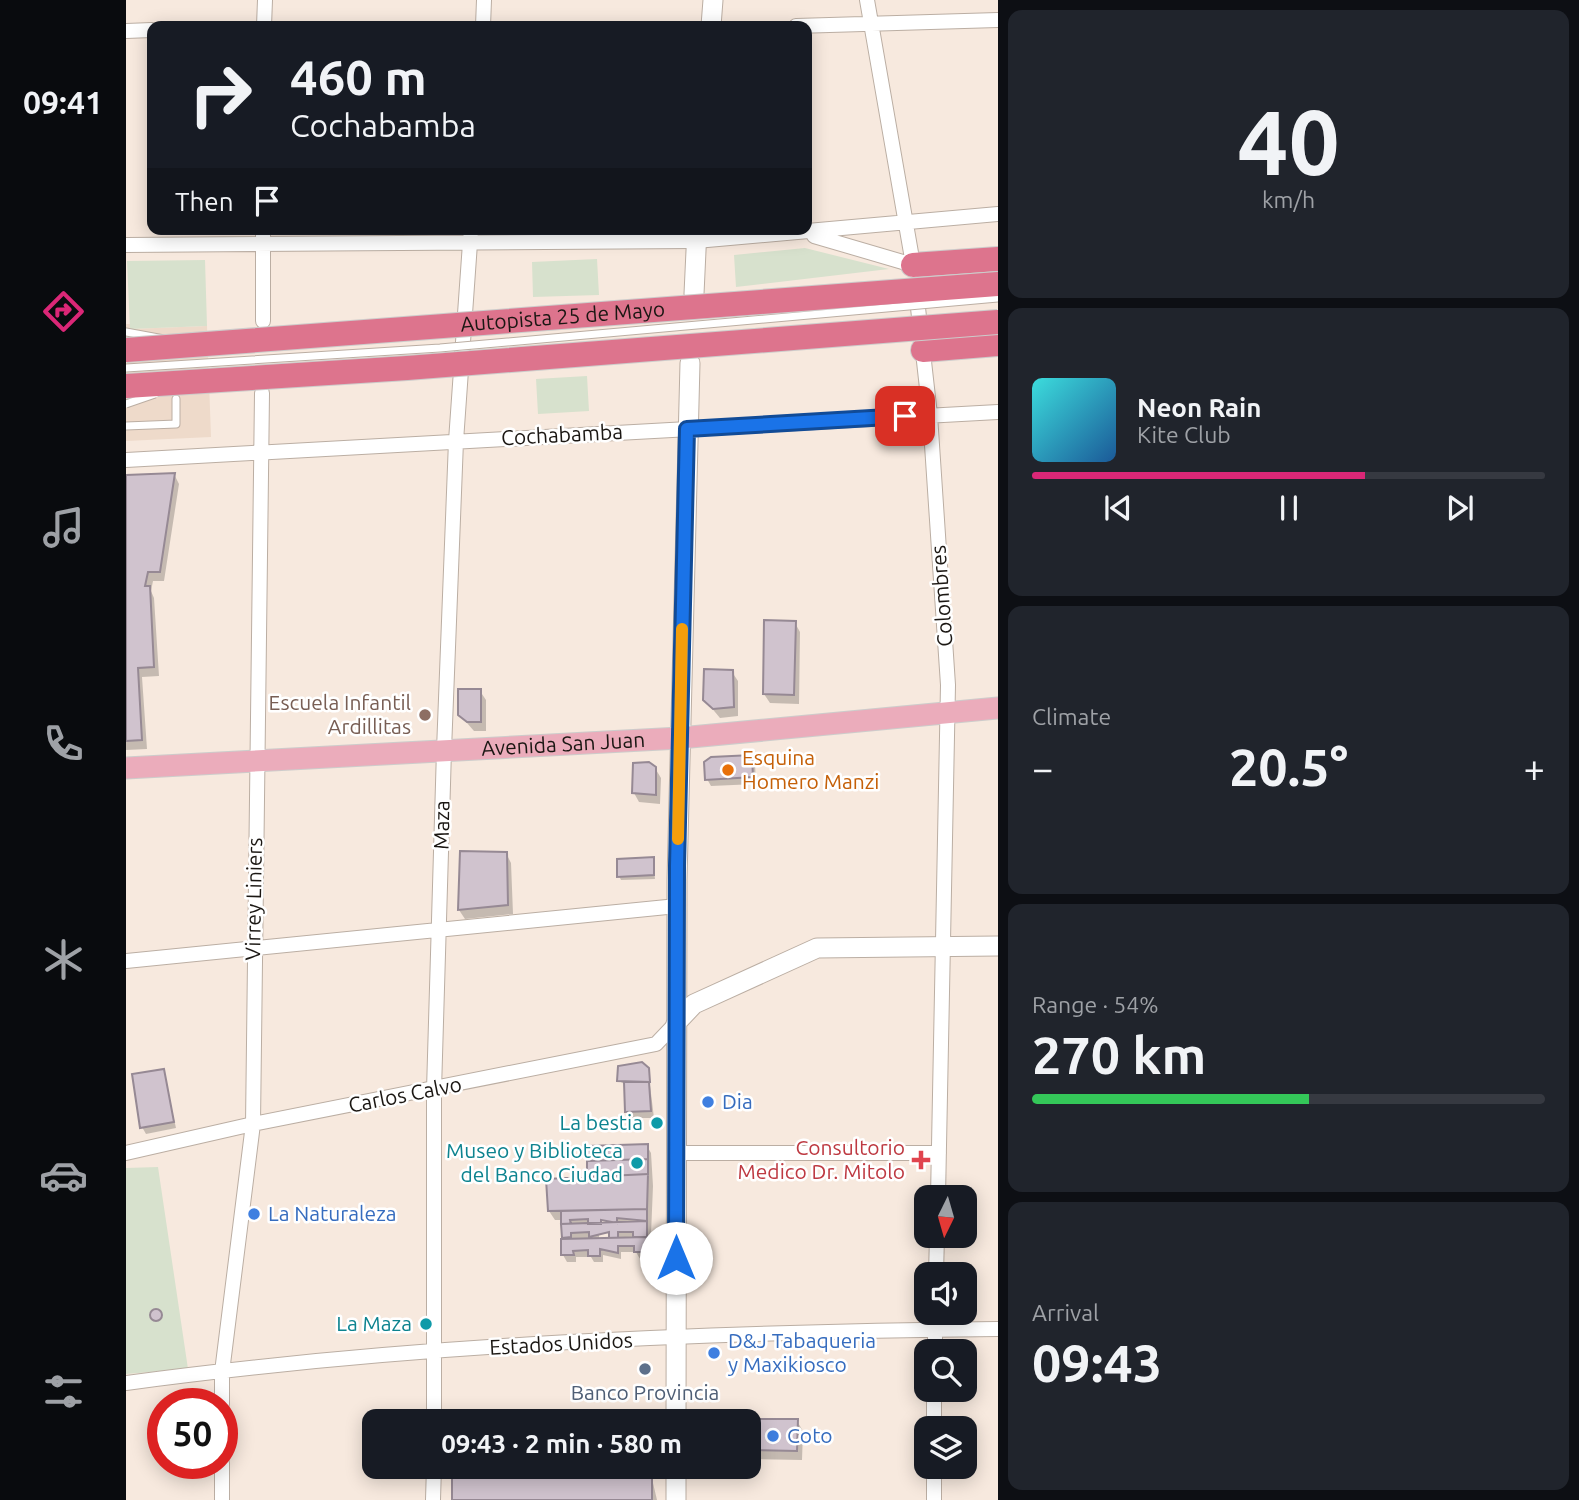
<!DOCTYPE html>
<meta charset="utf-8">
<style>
body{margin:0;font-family:Ubuntu,sans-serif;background:#20242c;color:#f1f3f6;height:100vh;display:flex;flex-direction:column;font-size:26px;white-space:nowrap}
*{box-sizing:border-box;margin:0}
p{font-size:23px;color:#9ea1a6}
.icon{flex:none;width:38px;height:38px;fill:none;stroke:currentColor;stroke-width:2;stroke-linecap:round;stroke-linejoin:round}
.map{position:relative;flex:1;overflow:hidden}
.sheet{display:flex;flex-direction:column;gap:10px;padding:10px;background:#0d0f14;width:581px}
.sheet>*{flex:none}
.banner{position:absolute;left:21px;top:21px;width:665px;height:214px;border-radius:14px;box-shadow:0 4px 18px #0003;background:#171b24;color:#f1f3f6;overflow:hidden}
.needle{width:46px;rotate:185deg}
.fabs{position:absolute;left:788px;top:1185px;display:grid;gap:14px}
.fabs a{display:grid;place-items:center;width:63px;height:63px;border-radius:14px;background:#171b24;box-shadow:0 4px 18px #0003;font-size:35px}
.speed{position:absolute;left:21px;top:1388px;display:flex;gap:14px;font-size:35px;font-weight:700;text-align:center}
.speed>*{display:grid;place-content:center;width:91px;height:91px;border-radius:50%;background:#171b24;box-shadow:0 4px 18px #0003;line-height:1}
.speed .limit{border:10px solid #d22;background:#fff;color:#111}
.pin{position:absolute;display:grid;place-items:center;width:60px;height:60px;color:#fff;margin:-30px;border-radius:14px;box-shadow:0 4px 10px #0006}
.me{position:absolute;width:77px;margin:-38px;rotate:0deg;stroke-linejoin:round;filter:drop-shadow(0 0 5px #0008)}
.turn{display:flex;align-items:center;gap:24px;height:147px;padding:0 28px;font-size:32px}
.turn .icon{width:91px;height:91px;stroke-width:2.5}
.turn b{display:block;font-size:49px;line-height:60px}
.then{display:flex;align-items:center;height:66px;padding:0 28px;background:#0003;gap:14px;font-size:26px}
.big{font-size:52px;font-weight:700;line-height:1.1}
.sheet .widget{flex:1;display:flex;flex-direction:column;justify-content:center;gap:10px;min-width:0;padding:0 24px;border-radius:14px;background:#20242c}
.sheet .dial{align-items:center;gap:0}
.dial b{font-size:91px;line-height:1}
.song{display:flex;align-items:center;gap:21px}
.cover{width:84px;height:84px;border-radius:10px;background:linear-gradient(135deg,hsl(180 70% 55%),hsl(210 70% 35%))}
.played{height:7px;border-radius:4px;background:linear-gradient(90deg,#db2777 65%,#363941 65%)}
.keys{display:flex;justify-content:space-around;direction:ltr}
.heat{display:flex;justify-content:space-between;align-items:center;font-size:38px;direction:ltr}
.charge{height:10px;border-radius:5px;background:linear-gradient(90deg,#34c759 54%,#363941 0)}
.trip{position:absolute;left:236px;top:1409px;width:399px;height:70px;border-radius:14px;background:#171b24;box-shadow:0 4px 18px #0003;font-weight:700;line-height:70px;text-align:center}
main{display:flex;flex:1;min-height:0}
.tabs{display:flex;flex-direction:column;width:126px;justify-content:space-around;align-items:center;background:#090b0e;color:#9ea1a6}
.tabs .icon{width:49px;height:49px}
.tabs .current{color:#db2777}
.tabs b{font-size:32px;color:#f1f3f6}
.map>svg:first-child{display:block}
</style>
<main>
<nav class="tabs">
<b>09:41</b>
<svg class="icon current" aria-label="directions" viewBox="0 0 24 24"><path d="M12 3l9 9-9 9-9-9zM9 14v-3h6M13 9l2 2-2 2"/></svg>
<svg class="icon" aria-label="music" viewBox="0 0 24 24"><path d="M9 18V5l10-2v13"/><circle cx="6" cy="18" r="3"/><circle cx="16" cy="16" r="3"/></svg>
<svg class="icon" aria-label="phone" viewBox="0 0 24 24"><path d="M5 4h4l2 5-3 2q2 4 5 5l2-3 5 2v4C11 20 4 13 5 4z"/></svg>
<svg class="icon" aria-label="climate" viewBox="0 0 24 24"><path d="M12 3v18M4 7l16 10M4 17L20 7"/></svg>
<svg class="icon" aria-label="car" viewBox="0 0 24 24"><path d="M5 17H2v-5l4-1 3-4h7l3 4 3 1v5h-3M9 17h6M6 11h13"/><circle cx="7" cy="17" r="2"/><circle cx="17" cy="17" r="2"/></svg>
<svg class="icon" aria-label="filters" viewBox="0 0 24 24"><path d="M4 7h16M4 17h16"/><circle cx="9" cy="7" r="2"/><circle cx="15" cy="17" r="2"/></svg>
</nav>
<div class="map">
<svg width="872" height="1500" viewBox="0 0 872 1500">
<rect width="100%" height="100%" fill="#f7e9de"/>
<path fill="#eedaca" d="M 0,324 L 4,324 L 4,329 L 81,326 L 85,437 L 0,441 Z"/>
<path fill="#d7e1cd" d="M 679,248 L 763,269 L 610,287 L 608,255 Z
M 471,259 L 473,295 L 407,297 L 406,262 Z
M 79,260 L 81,326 L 4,329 L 1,261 Z
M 461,376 L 463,411 L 412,414 L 410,379 Z
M 32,1167 L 62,1369 L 0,1374 L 0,1168 Z"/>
<path fill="#0003" fill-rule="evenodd" d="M 48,474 L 53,484 L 38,581 L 27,581 L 25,591 L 28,598 L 33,676 L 16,677 L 21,749 L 0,750 L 0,477 Z
M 669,623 L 674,632 L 673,704 L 644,703 L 638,694 Z
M 606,672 L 612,681 L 612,716 L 594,718 L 579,700 Z
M 354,691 L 360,700 L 360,731 L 348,731 L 334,715 Z
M 625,756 L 629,763 L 630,784 L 585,786 L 581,779 Z
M 529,768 L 535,778 L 534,804 L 513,802 L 508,793 Z
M 380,853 L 385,863 L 387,914 L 339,919 L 333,910 Z
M 527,859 L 529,879 L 495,880 L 493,876 Z
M 522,1069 L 528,1118 L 505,1118 L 501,1111 L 500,1085 L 493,1081 Z
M 37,1070 L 50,1128 L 20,1134 L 16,1127 Z
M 521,1146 L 525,1153 L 527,1186 L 524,1259 L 514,1259 L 510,1252 L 495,1252 L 495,1259 L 477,1255 L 477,1262 L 468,1262 L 465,1257 L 450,1257 L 450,1262 L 441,1262 L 437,1255 L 437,1220 L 429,1220 L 423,1211 L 463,1179 ZM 474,1219 L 483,1219 L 483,1224 L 474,1225 ZM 484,1230 L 485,1239 L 473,1240 L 473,1231 Z
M 33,1312 L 34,1320 L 27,1320 L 26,1313 Z
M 623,1421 L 671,1421 L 677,1431 L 676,1460 L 623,1459 Z
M 328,1466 L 523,1466 L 531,1500 L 328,1500 Z"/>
<path fill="#d0c3ce" stroke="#968994" stroke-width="2" d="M 49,473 L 34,572 L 22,572 L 19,586 L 24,586 L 28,667 L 12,668 L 16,740 L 0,741 L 0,475 Z
M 638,620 L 670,621 L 668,695 L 637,694 Z
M 578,669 L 607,670 L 608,707 L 587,709 L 577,700 Z
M 332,689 L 355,689 L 355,722 L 341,722 L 332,715 Z
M 626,755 L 627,777 L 579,780 L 578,762 L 585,757 Z
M 523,762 L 530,767 L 530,795 L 506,793 L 507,763 Z
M 334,851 L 381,852 L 382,905 L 332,910 Z
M 528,857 L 528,875 L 491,877 L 491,859 Z
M 516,1062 L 523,1068 L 524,1082 L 491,1081 L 492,1066 Z
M 38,1069 L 48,1122 L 14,1128 L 6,1074 Z
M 498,1082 L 523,1082 L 525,1111 L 499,1112 Z
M 522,1144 L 522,1159 L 461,1161 L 461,1146 Z
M 522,1159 L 522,1174 L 461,1177 L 461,1161 Z
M 522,1174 L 521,1209 L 422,1211 L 420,1179 Z
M 521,1209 L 521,1221 L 491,1218 L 491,1223 L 475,1220 L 475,1224 L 462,1224 L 462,1219 L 444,1220 L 445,1224 L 435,1224 L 435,1211 Z
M 521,1221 L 521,1237 L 507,1237 L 507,1232 L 492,1232 L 492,1238 L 483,1238 L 483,1232 L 463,1237 L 463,1232 L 445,1233 L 445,1237 L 436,1238 L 435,1224 Z
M 521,1237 L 521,1252 L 508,1252 L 508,1246 L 492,1246 L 492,1253 L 474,1249 L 474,1256 L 462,1256 L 462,1250 L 447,1251 L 448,1255 L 435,1255 L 435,1239 Z
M24 1315a6 6 0 1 1 12 0a6 6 0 1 1-12 0Z
M 576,1419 L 672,1419 L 671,1451 L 623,1450 L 623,1421 Z
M 326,1466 L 520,1466 L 520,1478 L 526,1478 L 526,1500 L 326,1500 Z"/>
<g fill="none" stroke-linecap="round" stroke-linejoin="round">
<defs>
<path id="service" d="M 0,332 L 38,339
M 0,426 L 50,424 L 50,399"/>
<path id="minor" d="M 741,0 L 788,270
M 138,26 L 139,0
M 357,26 L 358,0
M 670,26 L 872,20
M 0,31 L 26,30
M 688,236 L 787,265
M 0,245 L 570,241 L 872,214
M 790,290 L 804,415 L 822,685 L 812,1197
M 137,321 L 137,229
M 0,460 L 872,412
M 0,961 L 551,906
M 0,1153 L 127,1124 L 530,1044 L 550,1023
M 550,1153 L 813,1153
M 810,1274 L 811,1236
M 809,1351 L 809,1312
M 0,1383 C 288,1344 581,1332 872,1329
M 96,1404 L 96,1372 L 127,1124 L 136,393
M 308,1421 L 308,1090 L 318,750 L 330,441 L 345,229
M 808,1428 L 808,1390
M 96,1500 L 96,1463
M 307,1500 L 308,1466
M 808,1500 L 808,1466"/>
<path id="secondary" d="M 585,26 L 587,0
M 568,294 L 571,229
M 550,1023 L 568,1004 L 691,948 L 872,946
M 550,1421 L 551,880 L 564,363
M 550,1500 L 550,1466"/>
<g id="primary">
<path id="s1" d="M 0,768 L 554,738 L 872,708"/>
</g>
<path id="motorway" d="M 787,265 L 872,259
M 797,350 L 872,344"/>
</defs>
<use href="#service" stroke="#bbaea3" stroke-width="9"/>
<use href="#minor" stroke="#bbaea3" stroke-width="16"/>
<use href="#secondary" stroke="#bbaea3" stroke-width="21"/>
<use href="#primary" stroke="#cdcccb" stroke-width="23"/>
<use href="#motorway" stroke="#cdcccb" stroke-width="26"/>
<use href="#service" stroke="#fff" stroke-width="7"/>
<use href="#minor" stroke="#fff" stroke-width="14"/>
<use href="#secondary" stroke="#fff" stroke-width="19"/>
<use href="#primary" stroke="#ebacbb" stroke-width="21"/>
<use href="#motorway" stroke="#dd748d" stroke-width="24"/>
<defs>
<path id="service-bridge" d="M 0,368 L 314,348 L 872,298
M 0,404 L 29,394"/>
<g id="motorway-bridge">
<path id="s2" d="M 0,350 L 872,284"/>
<path d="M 0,386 L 281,368 L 872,322"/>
</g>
</defs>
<use href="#service-bridge" stroke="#bbaea3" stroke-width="9" stroke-linecap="butt"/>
<use href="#motorway-bridge" stroke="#cdcccb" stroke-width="26" stroke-linecap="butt"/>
<use href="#service-bridge" stroke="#fff" stroke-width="7"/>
<use href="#motorway-bridge" stroke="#dd748d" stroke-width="24"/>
</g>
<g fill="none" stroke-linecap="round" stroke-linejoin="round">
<defs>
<path id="route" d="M 550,1258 L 551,866 L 561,429 L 779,416"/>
</defs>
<use href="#route" stroke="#114b97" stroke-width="18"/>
<use href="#route" stroke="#1a73e8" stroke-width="12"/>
<path stroke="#f59e0b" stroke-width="12" d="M 552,839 L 556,629"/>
</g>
<circle fill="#8d6e63" stroke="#fff" stroke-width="2.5" cx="299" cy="715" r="7"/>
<circle fill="#e8710a" stroke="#fff" stroke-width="2.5" cx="602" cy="770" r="7"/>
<g fill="#3f7fe0" stroke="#fff" stroke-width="2.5">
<circle cx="582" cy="1102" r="7"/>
<circle cx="128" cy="1214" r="7"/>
<circle cx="588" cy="1353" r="7"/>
<circle cx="647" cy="1436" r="7"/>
</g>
<g fill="#0f9aa8" stroke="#fff" stroke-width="2.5">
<circle cx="531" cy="1123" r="7"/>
<circle cx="511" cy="1163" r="7"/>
<circle cx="300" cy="1324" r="7"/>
</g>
<path fill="#e0444e" stroke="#fff" stroke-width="2.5" d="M791.5 1149.5h7v7h7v7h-7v7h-7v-7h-7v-7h7z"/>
<circle fill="#5c6f8a" stroke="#fff" stroke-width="2.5" cx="519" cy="1369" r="7"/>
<g text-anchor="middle" stroke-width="5" stroke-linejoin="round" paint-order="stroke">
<g font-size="21" fill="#1b1713" stroke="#fff">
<text dy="7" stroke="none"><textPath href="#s2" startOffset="438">Autopista 25 de Mayo</textPath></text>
<text transform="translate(436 435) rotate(-3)" y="7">Cochabamba</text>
<text transform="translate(816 596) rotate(-94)" y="7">Colombres</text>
<text dy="7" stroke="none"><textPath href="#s1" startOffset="438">Avenida San Juan</textPath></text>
<text transform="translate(316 825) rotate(-89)" y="7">Maza</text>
<text transform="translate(128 899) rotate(-89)" y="7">Virrey Liniers</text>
<text transform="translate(279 1095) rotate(-11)" y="7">Carlos Calvo</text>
<text transform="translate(435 1344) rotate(-3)" y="7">Estados Unidos</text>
</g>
<g font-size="21" fill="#785e54" stroke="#fff" text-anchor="end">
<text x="285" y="710">Escuela Infantil<tspan x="285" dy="24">Ardillitas</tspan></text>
</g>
<g font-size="21" fill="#c56008" stroke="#fff" text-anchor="start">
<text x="616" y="765">Esquina<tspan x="616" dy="24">Homero Manzi</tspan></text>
</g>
<g font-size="21" fill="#366cbe" stroke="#fff" text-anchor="start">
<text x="596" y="1109">Dia</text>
<text x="142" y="1221">La Naturaleza</text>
<text x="602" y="1348">D&amp;J Tabaqueria<tspan x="602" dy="24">y Maxikiosco</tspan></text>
<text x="661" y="1443">Coto</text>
</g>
<g font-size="21" fill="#0d838f" stroke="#fff" text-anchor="end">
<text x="517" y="1130">La bestia</text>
<text x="497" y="1158">Museo y Biblioteca<tspan x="497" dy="24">del Banco Ciudad</tspan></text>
<text x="286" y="1331">La Maza</text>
</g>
<g font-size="21" fill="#be3a42" stroke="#fff" text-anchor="end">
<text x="779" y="1155">Consultorio<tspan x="779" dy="24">Medico Dr. Mitolo</tspan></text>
</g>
<g font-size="21" fill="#4e5e75" stroke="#fff">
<text x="519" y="1400">Banco Provincia</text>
</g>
</g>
</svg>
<div class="fabs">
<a><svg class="needle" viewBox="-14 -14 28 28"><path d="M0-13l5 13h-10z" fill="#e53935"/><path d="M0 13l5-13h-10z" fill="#9ea1a6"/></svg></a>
<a><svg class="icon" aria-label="sound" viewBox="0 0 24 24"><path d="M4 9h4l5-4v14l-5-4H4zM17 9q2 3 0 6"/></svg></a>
<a><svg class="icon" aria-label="search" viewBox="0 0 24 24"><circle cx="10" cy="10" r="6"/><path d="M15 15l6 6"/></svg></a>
<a><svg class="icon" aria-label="layers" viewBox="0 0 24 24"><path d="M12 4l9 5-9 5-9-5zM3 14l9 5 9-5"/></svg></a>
</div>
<div class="speed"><div class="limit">50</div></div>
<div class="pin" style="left:779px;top:416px;background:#d93025"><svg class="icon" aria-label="arrive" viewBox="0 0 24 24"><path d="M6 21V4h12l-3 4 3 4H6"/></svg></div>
<svg class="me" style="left:550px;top:1258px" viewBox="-20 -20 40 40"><circle r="19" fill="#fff"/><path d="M0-13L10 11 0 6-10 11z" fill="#1a73e8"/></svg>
<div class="trip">09:43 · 2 min · 580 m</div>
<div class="banner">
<div class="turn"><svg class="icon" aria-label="right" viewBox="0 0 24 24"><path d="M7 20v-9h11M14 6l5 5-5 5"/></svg><div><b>460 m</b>Cochabamba</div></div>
<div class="then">Then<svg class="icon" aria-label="arrive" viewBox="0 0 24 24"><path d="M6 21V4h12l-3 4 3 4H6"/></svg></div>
</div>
</div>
<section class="sheet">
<div class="widget dial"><b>40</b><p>km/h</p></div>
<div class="widget">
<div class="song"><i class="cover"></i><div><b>Neon Rain</b><p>Kite Club</p></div></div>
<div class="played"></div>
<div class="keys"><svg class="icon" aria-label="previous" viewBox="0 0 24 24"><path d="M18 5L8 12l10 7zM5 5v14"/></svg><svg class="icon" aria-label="pause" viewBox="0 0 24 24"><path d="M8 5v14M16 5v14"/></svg><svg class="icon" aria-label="next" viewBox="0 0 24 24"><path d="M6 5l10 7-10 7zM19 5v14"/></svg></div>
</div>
<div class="widget"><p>Climate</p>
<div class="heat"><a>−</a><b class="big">20.5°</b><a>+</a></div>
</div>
<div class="widget"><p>Range · 54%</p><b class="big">270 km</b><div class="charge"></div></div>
<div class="widget"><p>Arrival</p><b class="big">09:43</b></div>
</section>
</main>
